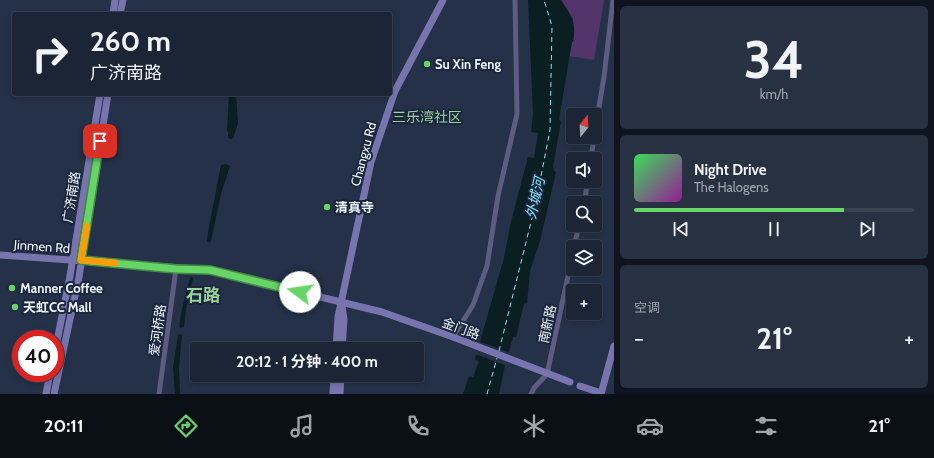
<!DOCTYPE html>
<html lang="zh">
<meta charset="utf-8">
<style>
body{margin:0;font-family:Cabin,"Noto Sans SC",sans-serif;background:#283142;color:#f1f3f6;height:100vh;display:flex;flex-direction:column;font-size:15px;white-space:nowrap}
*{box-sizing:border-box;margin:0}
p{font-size:13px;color:#a0a5ad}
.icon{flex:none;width:22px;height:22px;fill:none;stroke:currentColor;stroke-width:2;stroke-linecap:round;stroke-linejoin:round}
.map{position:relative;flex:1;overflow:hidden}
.sheet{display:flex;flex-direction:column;gap:6px;padding:6px;background:#0f141e;width:320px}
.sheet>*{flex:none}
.banner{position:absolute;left:12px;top:12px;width:380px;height:84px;border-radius:4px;box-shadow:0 2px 6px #0003,0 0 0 1px #394251;background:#1b2536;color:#f1f3f6;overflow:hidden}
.needle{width:26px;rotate:18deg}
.fabs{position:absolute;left:566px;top:108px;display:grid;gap:8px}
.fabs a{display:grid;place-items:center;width:36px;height:36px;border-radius:4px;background:#1b2536;box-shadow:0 2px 6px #0003,0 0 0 1px #394251;font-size:20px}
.speed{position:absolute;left:12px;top:330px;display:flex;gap:8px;font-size:20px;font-weight:700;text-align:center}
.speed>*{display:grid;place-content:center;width:52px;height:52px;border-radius:50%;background:#1b2536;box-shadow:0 2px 6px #0003,0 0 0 1px #394251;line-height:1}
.speed .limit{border:6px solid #d22;background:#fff;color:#111}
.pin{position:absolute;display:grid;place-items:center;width:34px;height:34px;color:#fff;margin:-17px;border-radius:8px;box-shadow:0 2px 6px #0006}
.me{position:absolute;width:44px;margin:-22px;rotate:284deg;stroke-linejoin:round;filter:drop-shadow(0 0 3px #0008)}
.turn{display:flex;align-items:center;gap:14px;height:84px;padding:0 12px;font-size:18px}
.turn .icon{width:52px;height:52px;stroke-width:2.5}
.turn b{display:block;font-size:28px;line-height:34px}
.big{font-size:30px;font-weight:700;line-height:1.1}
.sheet .card{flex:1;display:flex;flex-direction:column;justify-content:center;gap:6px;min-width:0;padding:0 14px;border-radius:6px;background:#283142}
.sheet .dial{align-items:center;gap:0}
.dial b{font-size:52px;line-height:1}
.song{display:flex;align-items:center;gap:12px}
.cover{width:48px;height:48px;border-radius:6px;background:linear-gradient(135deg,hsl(130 70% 55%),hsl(300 70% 35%))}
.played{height:4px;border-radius:2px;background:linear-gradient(90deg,#66d467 75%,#394251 75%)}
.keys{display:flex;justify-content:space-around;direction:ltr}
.heat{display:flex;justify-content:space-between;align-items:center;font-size:22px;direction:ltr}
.trip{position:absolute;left:190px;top:342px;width:234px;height:40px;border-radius:4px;background:#1b2536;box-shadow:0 2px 6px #0003,0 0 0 1px #394251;font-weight:700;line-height:40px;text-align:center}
.tab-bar{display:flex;height:64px;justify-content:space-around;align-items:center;background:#0b0f16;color:#a0a5ad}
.tab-bar .icon{width:28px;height:28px}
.tab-bar .selected{color:#66d467}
.tab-bar b{font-size:18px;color:#f1f3f6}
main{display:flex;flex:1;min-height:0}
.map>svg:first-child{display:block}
</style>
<main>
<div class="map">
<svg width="614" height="394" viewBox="0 0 614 394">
<rect width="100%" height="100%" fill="#243148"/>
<path fill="#54356b" d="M 561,0 L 604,0 L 594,60 L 569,56 L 572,42 L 573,18 Z"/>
<path fill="#0b1e22" d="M 528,0 L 561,0 C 571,16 577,22 573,42 L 572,42 L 559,119 L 561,122 L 553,166 L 554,171 L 556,172 L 540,241 L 530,271 L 527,303 L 524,304 L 516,337 L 513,337 L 505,365 L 499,394 L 463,394 L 469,376 L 473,377 L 479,361 L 475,359 L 504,258 L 511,222 L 528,157 L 534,158 L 538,133 L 531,132 L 533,114 Z
M 229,94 L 236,94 L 238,123 L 235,133 L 231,134 L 227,131 Z
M 226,164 L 230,166 L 221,194 L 211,241 L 209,243 L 207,241 L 208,232 L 221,165 Z
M 191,277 L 193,278 L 186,308 L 184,327 L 181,328 L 179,327 L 182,309 L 190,278 Z
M 180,334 L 182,335 L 179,368 L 180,394 L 175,394 L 173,367 L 178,335 Z"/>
<path fill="#243148" d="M 478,341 L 511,353 L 507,366 L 475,354 Z"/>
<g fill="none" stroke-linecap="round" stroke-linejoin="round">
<path stroke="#0b1e22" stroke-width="6" d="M 231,136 L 232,126"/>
<path stroke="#85e4fa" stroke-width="1" stroke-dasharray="5 4" stroke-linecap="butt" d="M 499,351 L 536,202 L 550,130 L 552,26 L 544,0
M 487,394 L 497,358"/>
<path stroke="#5e5d81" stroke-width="5" d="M 595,131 L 604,77 L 613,0
M 591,159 L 594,137
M 584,203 L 588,181
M 574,247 L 579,225
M 453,337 L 473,305 L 487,266 L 498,196 L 517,114 L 515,0
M 159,394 L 176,269
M 531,394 L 534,388 L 547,374 L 573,253"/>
<path stroke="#7875ae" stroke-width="7" d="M 113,14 L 115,0
M 120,14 L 123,0
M 0,255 L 210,270 L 222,273 L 382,312 L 453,337 L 570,382
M 342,306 L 344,319 L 342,349
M 336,349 L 338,317 L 371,162 L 395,91 L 443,0
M 55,351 L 70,276 L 100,94
M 580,386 L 601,393
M 46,394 L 50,373
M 54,394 L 79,277 L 108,94
M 333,394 L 334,375
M 340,394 L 341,375
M 601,394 L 614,346"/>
</g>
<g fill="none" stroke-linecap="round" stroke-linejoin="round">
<defs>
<path id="route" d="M 100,141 L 81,260 L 176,269 L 210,270 L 300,292"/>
</defs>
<use href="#route" stroke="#428a43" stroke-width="10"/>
<use href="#route" stroke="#66d467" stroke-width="7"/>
<path stroke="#f59e0b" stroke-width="7" d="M 87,226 L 81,260 L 115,263"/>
</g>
<g fill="#66d467" stroke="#1a273d" stroke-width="1.5">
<circle cx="427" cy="64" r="4"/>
<circle cx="327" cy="207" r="4"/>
<circle cx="12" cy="288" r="4"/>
<circle cx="15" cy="307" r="4"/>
</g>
<g text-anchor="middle" stroke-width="4" stroke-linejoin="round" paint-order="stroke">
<g font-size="13" font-weight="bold" fill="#eff4fe" stroke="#1a273d" text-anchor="start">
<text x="435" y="69">Su Xin Feng</text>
<text x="335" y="212">清真寺</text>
<text x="20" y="293">Manner Coffee</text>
<text x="23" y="312">天虹CC Mall</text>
</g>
<g font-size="13" fill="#eff4fe" stroke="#1a273d">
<text transform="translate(363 154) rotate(-75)" y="5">Changxu Rd</text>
<text transform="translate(71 197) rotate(-81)" y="5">广济南路</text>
<text transform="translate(42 246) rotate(4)" y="5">Jinmen Rd</text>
<text transform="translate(547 324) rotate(-78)" y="5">南新路</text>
<text transform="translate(461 328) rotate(20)" y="5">金门路</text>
<text transform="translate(157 330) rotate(-82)" y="5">爱河桥路</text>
</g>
<g font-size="14" fill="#9ad298" stroke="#1a273d">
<text x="427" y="122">三乐湾社区</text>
</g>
<g font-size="14" font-style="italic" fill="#85e4fa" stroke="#1a273d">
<text transform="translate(535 198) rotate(-77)" y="5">外城河</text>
</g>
<g font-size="17" font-weight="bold" fill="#9ad298" stroke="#1a273d">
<text x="203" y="301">石路</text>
</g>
</g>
</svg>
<div class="fabs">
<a><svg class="needle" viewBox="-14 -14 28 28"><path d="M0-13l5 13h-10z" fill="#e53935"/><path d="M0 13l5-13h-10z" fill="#a0a5ad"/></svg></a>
<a><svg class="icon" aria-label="sound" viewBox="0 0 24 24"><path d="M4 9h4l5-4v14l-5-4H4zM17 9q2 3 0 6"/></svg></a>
<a><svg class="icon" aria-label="search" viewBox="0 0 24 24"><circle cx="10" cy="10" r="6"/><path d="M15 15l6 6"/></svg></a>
<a><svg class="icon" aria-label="layers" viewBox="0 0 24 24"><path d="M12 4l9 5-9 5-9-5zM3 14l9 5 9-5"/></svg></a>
<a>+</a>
</div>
<div class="speed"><div class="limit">40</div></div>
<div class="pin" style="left:100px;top:141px;background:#d93025"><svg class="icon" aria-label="arrive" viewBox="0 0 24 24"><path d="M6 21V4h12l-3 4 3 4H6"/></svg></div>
<svg class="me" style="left:300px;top:292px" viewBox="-20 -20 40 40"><circle r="19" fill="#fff"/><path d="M0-13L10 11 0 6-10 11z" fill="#66d467"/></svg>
<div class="trip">20:12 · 1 分钟 · 400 m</div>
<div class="banner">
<div class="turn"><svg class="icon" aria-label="right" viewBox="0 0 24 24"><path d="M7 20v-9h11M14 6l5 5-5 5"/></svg><div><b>260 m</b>广济南路</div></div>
</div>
</div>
<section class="sheet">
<div class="card dial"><b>34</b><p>km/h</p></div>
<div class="card">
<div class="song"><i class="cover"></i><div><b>Night Drive</b><p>The Halogens</p></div></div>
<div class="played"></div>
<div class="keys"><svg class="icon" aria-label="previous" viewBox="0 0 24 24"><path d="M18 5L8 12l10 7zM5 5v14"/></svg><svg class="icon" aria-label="pause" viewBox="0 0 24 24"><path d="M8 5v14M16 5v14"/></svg><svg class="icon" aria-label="next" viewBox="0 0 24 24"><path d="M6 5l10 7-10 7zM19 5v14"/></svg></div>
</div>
<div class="card"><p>空调</p>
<div class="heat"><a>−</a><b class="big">21°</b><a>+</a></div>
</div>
</section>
</main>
<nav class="tab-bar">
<b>20:11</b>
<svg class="icon selected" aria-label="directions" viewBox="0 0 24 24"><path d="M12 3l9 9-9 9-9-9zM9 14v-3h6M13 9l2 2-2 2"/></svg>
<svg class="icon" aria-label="music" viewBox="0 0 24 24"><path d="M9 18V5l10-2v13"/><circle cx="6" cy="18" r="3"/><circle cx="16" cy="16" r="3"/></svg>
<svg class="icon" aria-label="phone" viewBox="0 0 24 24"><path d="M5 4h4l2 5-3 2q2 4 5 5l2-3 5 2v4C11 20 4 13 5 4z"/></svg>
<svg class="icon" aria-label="climate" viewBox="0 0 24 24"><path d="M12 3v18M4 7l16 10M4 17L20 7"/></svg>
<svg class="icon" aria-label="car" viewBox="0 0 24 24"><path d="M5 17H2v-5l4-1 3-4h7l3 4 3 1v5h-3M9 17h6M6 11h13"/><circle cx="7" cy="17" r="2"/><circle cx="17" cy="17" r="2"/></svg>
<svg class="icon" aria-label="filters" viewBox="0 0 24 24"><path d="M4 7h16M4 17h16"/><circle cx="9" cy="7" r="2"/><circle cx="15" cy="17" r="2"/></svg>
<b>21°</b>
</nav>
